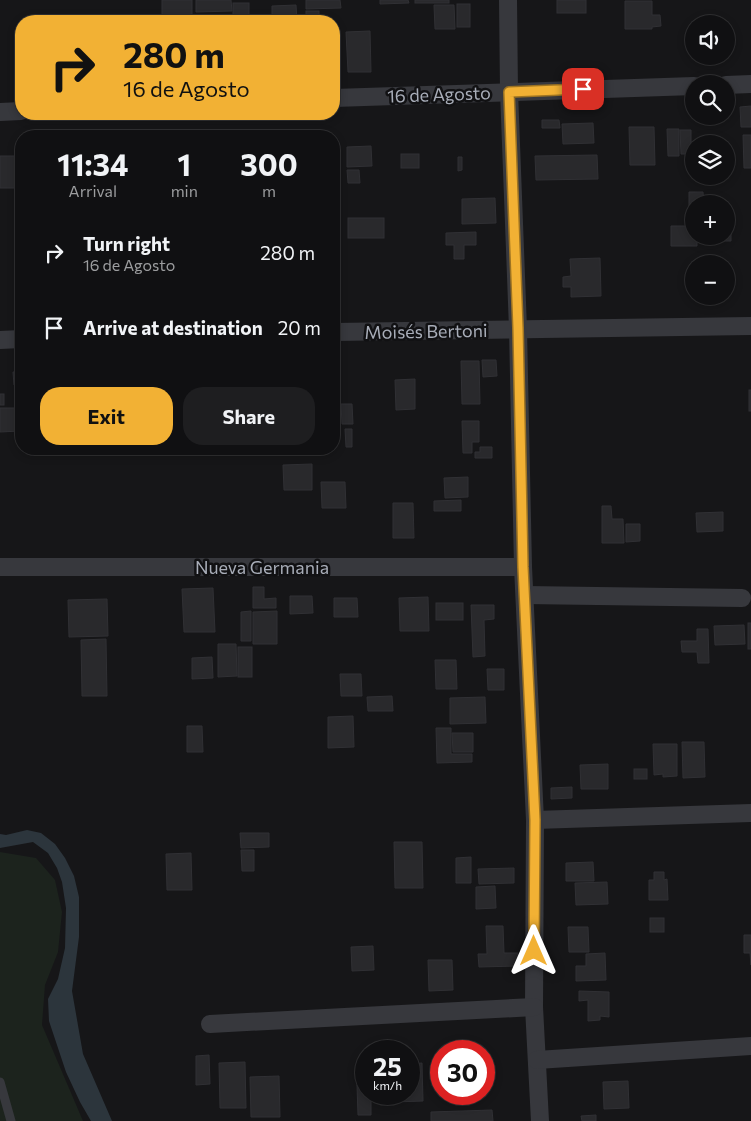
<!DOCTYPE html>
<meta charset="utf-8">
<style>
body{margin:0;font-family:Commissioner,sans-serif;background:#1e1e20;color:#f1f3f6;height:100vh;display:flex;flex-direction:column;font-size:19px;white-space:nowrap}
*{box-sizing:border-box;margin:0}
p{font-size:16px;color:#9c9d9f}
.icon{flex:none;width:28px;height:28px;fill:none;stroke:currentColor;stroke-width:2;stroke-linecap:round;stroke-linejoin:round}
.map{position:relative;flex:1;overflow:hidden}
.sheet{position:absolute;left:15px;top:130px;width:325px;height:325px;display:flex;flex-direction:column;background:#101012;border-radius:20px;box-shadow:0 2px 8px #0003,0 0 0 1px #303032}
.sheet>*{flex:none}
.hud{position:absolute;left:15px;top:15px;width:325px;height:105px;border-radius:20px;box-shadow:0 2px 8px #0003,0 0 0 1px #303032;background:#f2b134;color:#111;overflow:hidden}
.fabs{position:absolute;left:685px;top:15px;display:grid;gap:10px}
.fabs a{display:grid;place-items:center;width:50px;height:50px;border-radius:50%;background:#101012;box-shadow:0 2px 8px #0003,0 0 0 1px #303032;font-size:25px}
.speed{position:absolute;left:355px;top:1040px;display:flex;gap:10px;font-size:25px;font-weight:700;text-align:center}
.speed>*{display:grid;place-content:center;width:65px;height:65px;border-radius:50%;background:#101012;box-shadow:0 2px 8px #0003,0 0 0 1px #303032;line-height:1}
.speed small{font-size:12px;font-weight:400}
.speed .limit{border:8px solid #d22;background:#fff;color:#111}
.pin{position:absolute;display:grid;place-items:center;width:42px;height:42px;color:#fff;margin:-21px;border-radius:10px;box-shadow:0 2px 8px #0006}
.me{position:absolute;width:55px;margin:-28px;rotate:0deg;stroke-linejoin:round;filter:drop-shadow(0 0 4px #0008)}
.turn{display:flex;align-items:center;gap:18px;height:105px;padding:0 25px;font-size:22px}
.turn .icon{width:65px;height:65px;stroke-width:2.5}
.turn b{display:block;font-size:35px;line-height:42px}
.eta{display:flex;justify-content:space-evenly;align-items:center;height:85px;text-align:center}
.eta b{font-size:30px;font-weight:700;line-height:35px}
.action{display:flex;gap:10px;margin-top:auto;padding:10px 25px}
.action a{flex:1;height:58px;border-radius:20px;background:#f2b134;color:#111;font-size:20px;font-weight:700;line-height:58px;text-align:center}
.action a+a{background:#1e1e20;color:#f1f3f6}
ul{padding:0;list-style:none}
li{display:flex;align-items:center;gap:15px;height:75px;padding:0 25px}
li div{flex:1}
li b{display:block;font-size:19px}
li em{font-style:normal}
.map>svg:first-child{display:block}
</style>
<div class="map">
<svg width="751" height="1121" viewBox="0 0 751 1121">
<rect width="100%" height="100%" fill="#161618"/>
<path fill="#1c231d" d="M0 852 36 858 55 880 62 912 58 952 45 985 42 1025 83 1121H0Z"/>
<path fill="#2c353c" d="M27 830 41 833 55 844 65 858 74 876 79 897V937L72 991 83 1054 112 1121H91L80 1102 66 1072 49 1021 48 999 58 979 65 948 66 908 62 882 57 868 48 853 33 842 0 848V834L6 835Z"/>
<g fill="#29292c" stroke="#303034">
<rect x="162" y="0" width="30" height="21"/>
<path d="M196 0H231L232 11 196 12Z"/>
<path d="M306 0H340L341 8 306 9Z"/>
<path d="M380 0H408L409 3 380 4Z"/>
<rect x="415" y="0" width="34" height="3"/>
<rect x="557" y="0" width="29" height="13"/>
<path d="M625 1H652V15H660L661 26 652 27V29H625Z"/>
<rect x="233" y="3" width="16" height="18"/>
<rect x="457" y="4" width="13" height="23"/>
<path d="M296 5 297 21H272V6Z"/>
<path d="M434 5H454L455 29H435Z"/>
<rect x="306" y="11" width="13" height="10"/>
<path d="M370 31 371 72H348L346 32Z"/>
<path d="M751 106V127H741L740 107Z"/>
<path d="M542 120H559L560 128H542Z"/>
<path d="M593 123 594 143 563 144 562 124Z"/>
<path d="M629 127H654L655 165H630Z"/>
<path d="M667 129H679V156H668Z"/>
<path d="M680 130H691V154H681Z"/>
<path d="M743 135H751V168H744Z"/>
<path d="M334 145H337L338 177H334Z"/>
<path d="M371 146 372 166 347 167V147Z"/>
<rect x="401" y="154" width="18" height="14"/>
<path d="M597 155 598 179 536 180 535 156Z"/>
<path d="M0 156H18L19 188H0Z"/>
<path d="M458 157H462V170L458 171Z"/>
<path d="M347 170H359L360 183H348Z"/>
<path d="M689 192H703L704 204H694V206H689Z"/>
<path d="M495 198 496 223 462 224V199Z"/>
<rect x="348" y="218" width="36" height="20"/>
<path d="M726 220H731V241H707L706 236H726Z"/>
<path d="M671 226H694V236H697V246H671Z"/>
<path d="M476 232V245H464V259H454V245H446V233Z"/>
<path d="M600 258 601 296 571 297V287H563V277L571 276 570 259Z"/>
<path d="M482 360H496L497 376 483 377Z"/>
<path d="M461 361H479L480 404H462Z"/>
<path d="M13 372H21V385H14Z"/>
<path d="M415 379V409L396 410 395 380Z"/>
<rect x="749" y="390" width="2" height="21"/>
<rect x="0" y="394" width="4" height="11"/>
<path d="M341 404H352L353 424H342Z"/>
<path d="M0 408H21V431L0 432Z"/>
<path d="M462 421H479V442H472V453H463Z"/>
<path d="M345 429H352V447H346Z"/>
<path d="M480 447H492V458H475V452H480Z"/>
<path d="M171 449H207V452L171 453Z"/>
<path d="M312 464V490H284L283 465Z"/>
<path d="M468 477V497L445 498 444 478Z"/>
<path d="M321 482H345L346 508H322Z"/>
<path d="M461 500V511H434V501Z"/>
<path d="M393 503H413L414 538H393Z"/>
<path d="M602 506H611L612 519H623L624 543H602Z"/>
<path d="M723 512V531L697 532 696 513Z"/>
<path d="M626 524H640V541L626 542Z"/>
<path d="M253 587H264V599L276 598V608H253Z"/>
<path d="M213 588 215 632H184L182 589Z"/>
<path d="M290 596H312L313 613 290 614Z"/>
<path d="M428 597 429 631H400L399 598Z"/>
<path d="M334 598H357L358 617H334Z"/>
<path d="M107 599 108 636 69 637 68 600Z"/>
<rect x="436" y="603" width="27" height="17"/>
<path d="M471 605H494V619L484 620 485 656 473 657Z"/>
<path d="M251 611V641H241V612Z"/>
<path d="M277 611V644H253V612Z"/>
<rect x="748" y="623" width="3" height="26"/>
<path d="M744 625 745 644 715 645 714 626Z"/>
<path d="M697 629H708L709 663H698L697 652H682L681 641H697Z"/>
<path d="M106 639 107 696H82L81 640Z"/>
<path d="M218 644H236L237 676 218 677Z"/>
<rect x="238" y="647" width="14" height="30"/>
<path d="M212 657 213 678 192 679V658Z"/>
<path d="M435 660H456L457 689H436Z"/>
<path d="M487 669H504V690H488Z"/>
<path d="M340 674H361L362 696H341Z"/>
<path d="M392 696 393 711H368L367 697Z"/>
<path d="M485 697 486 723 450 724V698Z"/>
<path d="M353 716 354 747 328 748V717Z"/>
<path d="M187 726H202L203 752H187Z"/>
<path d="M436 728H451V754H472V762L437 763Z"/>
<path d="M452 733H473V752H453Z"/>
<path d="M682 742H704L705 777 683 778Z"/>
<path d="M653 744H677V776L663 777V774L654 775Z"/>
<path d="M608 764V789H581L580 765Z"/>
<rect x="634" y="769" width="13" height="10"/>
<path d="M572 787V798L551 799V788Z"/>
<path d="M240 833H269V847L241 848Z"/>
<path d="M394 842H422L423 888H395Z"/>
<path d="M241 850H254V871H242Z"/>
<path d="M191 853 192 890H167L166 854Z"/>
<path d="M471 857V883H456V858Z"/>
<path d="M593 862 594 881H566V863Z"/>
<path d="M514 868V883L479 884 478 869Z"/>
<path d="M654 872H664V880L667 879 668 900H649V880H654Z"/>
<path d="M607 882 608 904 576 905 575 883Z"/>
<path d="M495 886 496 908 476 909V887Z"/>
<rect x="650" y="918" width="14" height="14"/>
<path d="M486 926H503L504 953H518V966L479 967 478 954H487Z"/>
<path d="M568 927H588L589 952H569Z"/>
<path d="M744 935H751V965L750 953H744Z"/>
<path d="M373 946 374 970 352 971 351 947Z"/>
<path d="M605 953 606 980 576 981V966H586V954Z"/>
<path d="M428 960H452L453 990 429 991Z"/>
<path d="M579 991 609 992V1017L600 1016V1020L588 1021V1000L579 1001Z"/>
<path d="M209 1055 210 1084 196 1085V1056Z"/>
<path d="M245 1062 246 1108H220L219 1063Z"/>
<path d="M422 1063 423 1101 393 1102V1094H409V1064Z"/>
<path d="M279 1076 280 1117H251L250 1077Z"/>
<path d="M628 1081 629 1108 604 1109 603 1082Z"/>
<path d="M366 1084V1094H371V1115H358L357 1085Z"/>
<path d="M492 1110 493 1121H431V1112Z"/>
<path d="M596 1115V1121H582L581 1116Z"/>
</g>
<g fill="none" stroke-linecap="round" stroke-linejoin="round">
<path stroke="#37383d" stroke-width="9" d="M0 1082 11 1121"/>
<g stroke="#37383d" stroke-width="18">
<path d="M508 0 509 91 518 329 523 567 535 820 534 1007 540 1121"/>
<path d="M726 85 751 84"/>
<path d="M334 98 694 86"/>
<path d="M0 112 21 111"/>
<path d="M334 332 751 326"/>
<path d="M0 340 21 339"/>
<path d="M0 567H523"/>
<path d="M525 595 742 598"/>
<path d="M535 820 751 813"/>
<path d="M210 1024 534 1007"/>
<path d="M537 1060 751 1046"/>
</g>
</g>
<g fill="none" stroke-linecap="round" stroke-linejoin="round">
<defs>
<path id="route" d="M534 951 535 820 523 567 518 328 509 92 583 89"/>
</defs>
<use href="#route" stroke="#9d7322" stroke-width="12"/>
<use href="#route" stroke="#f2b134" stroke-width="9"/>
</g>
<g text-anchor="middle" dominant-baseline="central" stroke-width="5" stroke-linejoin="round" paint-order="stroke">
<g font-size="18" fill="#a8adb8" stroke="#111113">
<text transform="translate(439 94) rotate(-2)">16 de Agosto</text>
<text transform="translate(426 331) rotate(-1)">Moisés Bertoni</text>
<text x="262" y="567">Nueva Germania</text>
</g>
</g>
</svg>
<div class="fabs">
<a><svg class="icon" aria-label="sound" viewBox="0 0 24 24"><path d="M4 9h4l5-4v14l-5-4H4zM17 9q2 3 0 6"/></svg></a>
<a><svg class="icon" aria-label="search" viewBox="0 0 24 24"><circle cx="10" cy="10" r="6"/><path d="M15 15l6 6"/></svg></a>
<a><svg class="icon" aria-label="layers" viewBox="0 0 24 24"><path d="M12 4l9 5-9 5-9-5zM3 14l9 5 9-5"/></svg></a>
<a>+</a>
<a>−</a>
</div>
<div class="speed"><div>25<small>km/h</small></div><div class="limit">30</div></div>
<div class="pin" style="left:583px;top:89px;background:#d93025"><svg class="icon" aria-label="arrive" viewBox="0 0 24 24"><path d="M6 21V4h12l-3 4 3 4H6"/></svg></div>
<svg class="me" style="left:534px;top:951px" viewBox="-20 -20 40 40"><path d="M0-17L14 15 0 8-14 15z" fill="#f2b134" stroke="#fff" stroke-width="4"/></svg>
<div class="hud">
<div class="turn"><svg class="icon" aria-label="right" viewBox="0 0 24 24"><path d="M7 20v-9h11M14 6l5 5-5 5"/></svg><div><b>280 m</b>16 de Agosto</div></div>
</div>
<section class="sheet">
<div class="eta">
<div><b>11:34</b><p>Arrival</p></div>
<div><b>1</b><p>min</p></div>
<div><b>300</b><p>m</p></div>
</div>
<ul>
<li><svg class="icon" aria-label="right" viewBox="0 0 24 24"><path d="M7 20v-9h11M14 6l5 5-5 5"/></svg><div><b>Turn right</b><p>16 de Agosto</p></div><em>280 m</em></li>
<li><svg class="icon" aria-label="arrive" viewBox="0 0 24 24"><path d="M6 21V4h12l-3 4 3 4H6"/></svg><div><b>Arrive at destination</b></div><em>20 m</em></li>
</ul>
<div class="action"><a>Exit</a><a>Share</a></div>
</section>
</div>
